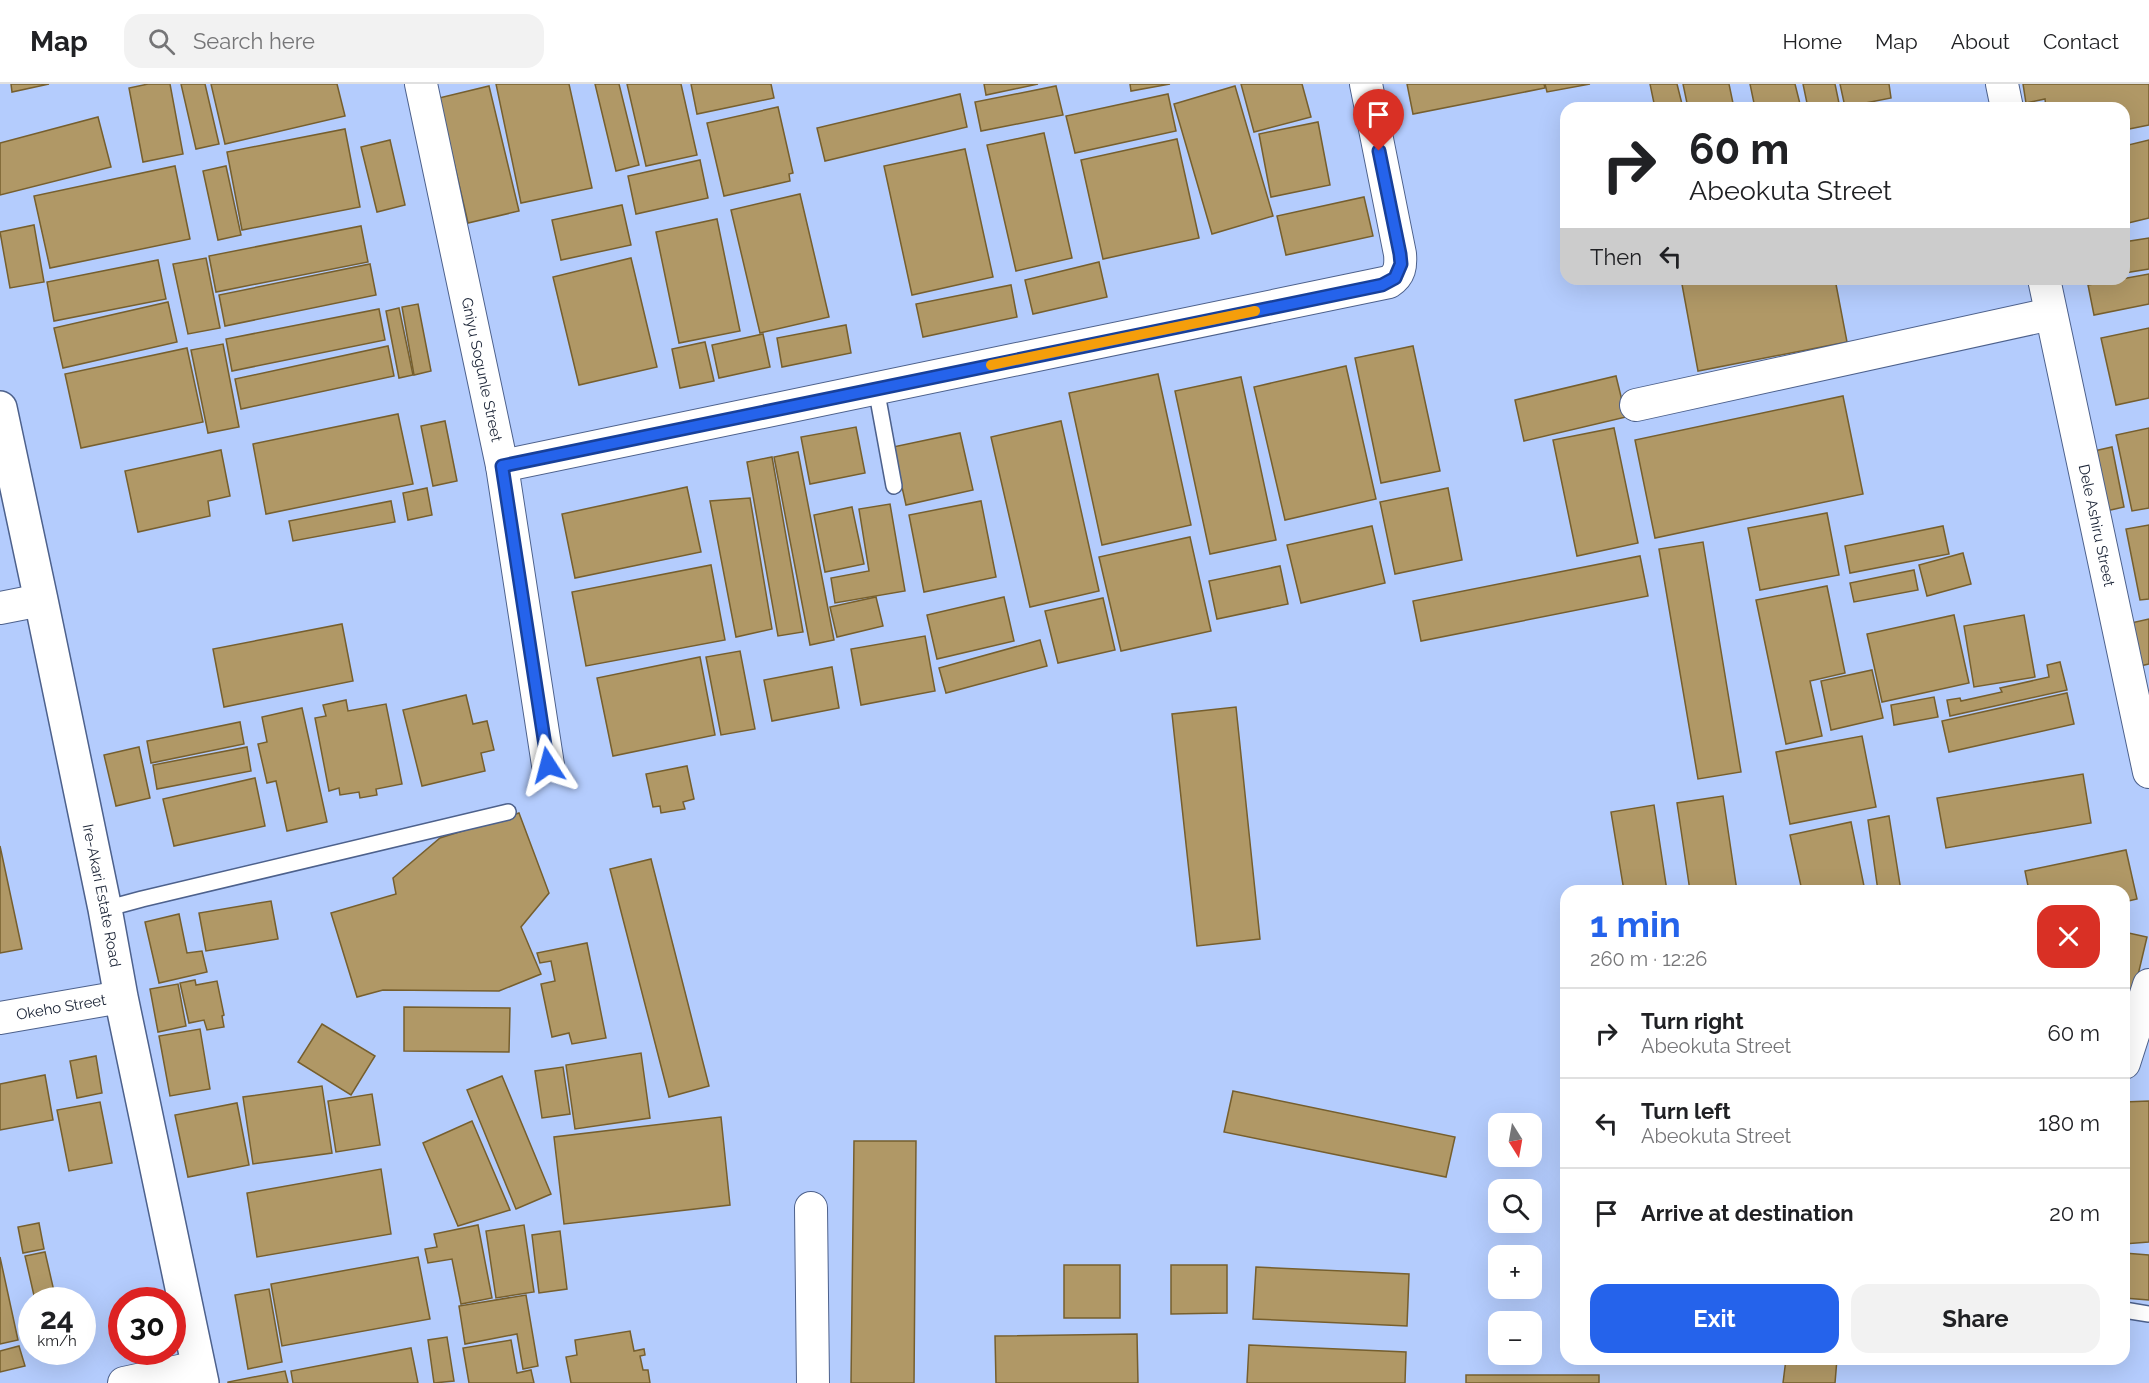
<!DOCTYPE html>
<meta charset="utf-8">
<style>
body{margin:0;font-family:Raleway,sans-serif;background:#f2f2f2;color:#202124;height:100vh;display:flex;flex-direction:column;font-size:22px;white-space:nowrap}
*{box-sizing:border-box;margin:0}
p{font-size:20px;color:#757577}
.icon{flex:none;width:33px;height:33px;fill:none;stroke:currentColor;stroke-width:2;stroke-linecap:round;stroke-linejoin:round}
.map{position:relative;flex:1;overflow:hidden}
.details{position:absolute;left:1560px;top:801px;width:570px;height:480px;display:flex;flex-direction:column;background:#fff;border-radius:18px;box-shadow:0 6px 24px #0002}
.details>*{flex:none}
.banner{position:absolute;left:1560px;top:18px;width:570px;height:183px;border-radius:18px;box-shadow:0 6px 24px #0002;background:#fff;color:#202124;overflow:hidden}
.needle{width:39px;rotate:169deg}
.controls{position:absolute;left:1488px;top:1029px;display:grid;gap:12px}
.controls a{display:grid;place-items:center;width:54px;height:54px;border-radius:12px;background:#fff;box-shadow:0 6px 24px #0002;font-size:30px}
.speed{position:absolute;left:18px;top:1203px;display:flex;gap:12px;font-size:30px;font-weight:700;text-align:center}
.speed>*{display:grid;place-content:center;width:78px;height:78px;border-radius:50%;background:#fff;box-shadow:0 6px 24px #0002;line-height:1}
.speed small{font-size:15px;font-weight:400}
.speed .limit{border:9px solid #d22;background:#fff;color:#111}
.pin{position:absolute;display:grid;place-items:center;width:51px;height:51px;color:#fff;margin:-62px -26px;border-radius:50% 50% 50% 0;rotate:-45deg;box-shadow:0 0 6px #0007}
.pin .icon{rotate:45deg}
.me{position:absolute;width:66px;margin:-33px;rotate:351deg;stroke-linejoin:round;filter:drop-shadow(0 0 4px #0008)}
.turn{display:flex;align-items:center;gap:21px;height:126px;padding:0 30px;font-size:27px}
.turn .icon{width:78px;height:78px;stroke-width:2.5}
.turn b{display:block;font-size:42px;line-height:51px}
.then{display:flex;align-items:center;height:57px;padding:0 30px;background:#0003;gap:12px;font-size:22px}
.round{display:grid;place-items:center;flex:none;width:63px;height:63px;border-radius:18px;background:#f2f2f2}
.head{display:flex;align-items:center;justify-content:space-between;height:102px;padding:0 30px}
h1{font-size:36px;font-weight:700;line-height:45px;color:#2563eb}
.action{display:flex;gap:12px;margin-top:auto;padding:12px 30px}
.action a{flex:1;height:69px;border-radius:18px;background:#2563eb;color:#fff;font-size:24px;font-weight:700;line-height:69px;text-align:center}
.action a+a{background:#f2f2f2;color:#202124}
ul{padding:0;list-style:none}
li{display:flex;align-items:center;gap:18px;height:90px;padding:0 30px;border-top:2px solid #e0e0e0}
li div{flex:1}
li b{display:block;font-size:22px}
li em{font-style:normal}
header{display:flex;align-items:center;gap:36px;box-sizing:border-box;height:84px;padding:0 30px;background:#fff;border-bottom:2px solid #e0e0e0}
header strong{font-size:28px}
nav{display:flex;gap:33px;margin-inline-start:auto;font-size:21px}
.search{width:420px;height:54px;background:#f2f2f2;display:flex;align-items:center;gap:15px;box-sizing:border-box;padding:0 21px;border-radius:18px;color:#757577;font-size:22px}
.map>svg:first-child{display:block}
</style>
<header>
<strong>Map</strong>
<div class="search"><svg class="icon" aria-label="search" viewBox="0 0 24 24"><circle cx="10" cy="10" r="6"/><path d="M15 15l6 6"/></svg>Search here</div>
<nav><a>Home</a><a>Map</a><a>About</a><a>Contact</a></nav>
</header>
<div class="map">
<svg width="2149" height="1299" viewBox="0 0 2149 1299">
<rect width="100%" height="100%" fill="#b4ccfd"/>
<g fill="#b09866" stroke="#765f2e" stroke-width="1.5">
<path d="M11 0H49L12 8Z"/>
<path d="M148 0H170L183 70 143 78 129 4Z"/>
<path d="M181 0H205L219 60 196 65Z"/>
<path d="M211 0H337L345 32 225 60Z"/>
<path d="M496 0H569L592 104 521 119Z"/>
<path d="M595 0H619L639 81 616 87Z"/>
<path d="M627 0H681L697 71 646 82Z"/>
<path d="M691 0H771L774 14 697 30Z"/>
<path d="M984 0H1038L986 11Z"/>
<path d="M1130 0H1170L1131 7Z"/>
<path d="M1241 0H1302L1311 33 1254 48Z"/>
<path d="M1407 0H1544L1545 4 1413 30Z"/>
<path d="M1545 0H1590L1547 8Z"/>
<path d="M1650 0H1677L1683 24H1655Z"/>
<path d="M1683 0H1729L1734 24H1688Z"/>
<path d="M1750 0H1795L1801 24H1755Z"/>
<path d="M1803 0H1835L1840 24H1808Z"/>
<path d="M1840 0H1889L1891 14 1845 23Z"/>
<path d="M2023 0H2149V41L2124 46V24H2046L2045 15 2026 19Z"/>
<path d="M489 2 519 127 468 139 439 14Z"/>
<path d="M1056 2 1063 31 981 47 975 18Z"/>
<path d="M1235 2 1273 132 1212 150 1174 20Z"/>
<path d="M960 10 967 43 825 77 817 44Z"/>
<path d="M1168 10 1176 47 1075 69 1066 32Z"/>
<path d="M778 23 793 89 789 90 790 97 724 112 707 39Z"/>
<path d="M98 33 111 83 0 111V59Z"/>
<path d="M1318 38 1330 101 1271 113 1259 50Z"/>
<path d="M345 45 360 123 242 146 227 68Z"/>
<path d="M1044 49 1072 174 1016 187 987 61Z"/>
<path d="M1177 55 1199 154 1103 175 1081 76Z"/>
<path d="M390 56 405 121 377 128 361 63Z"/>
<path d="M2149 56V134L2124 140V62Z"/>
<path d="M965 65 993 193 912 211 884 82Z"/>
<path d="M700 76 708 114 636 130 628 92Z"/>
<path d="M175 82 190 155 50 184 34 112Z"/>
<path d="M226 82 241 151 218 156 203 87Z"/>
<path d="M800 110 829 233 760 249 731 126Z"/>
<path d="M1364 113 1373 152 1286 171 1277 132Z"/>
<path d="M622 121 631 161 561 176 552 136Z"/>
<path d="M717 135 740 247 679 259 656 148Z"/>
<path d="M34 141 44 198 10 204 0 148Z"/>
<path d="M361 142 368 178 216 208 209 172Z"/>
<path d="M2149 154V185L2124 189V158Z"/>
<path d="M206 174 220 244 188 250 173 180Z"/>
<path d="M631 174 657 283 579 301 553 193Z"/>
<path d="M158 176 166 215 54 237 47 198Z"/>
<path d="M1099 178 1107 213 1033 230 1025 196Z"/>
<path d="M370 180 376 211 225 242 219 211Z"/>
<path d="M2149 190V220L2094 231 2088 201Z"/>
<path d="M1681 195H1835L1847 258 1698 287Z"/>
<path d="M1011 201 1017 233 923 253 916 220Z"/>
<path d="M168 218 177 258 63 284 54 244Z"/>
<path d="M418 220 431 287 414 291 402 223Z"/>
<path d="M399 224 413 291 399 294 386 227Z"/>
<path d="M379 225 385 256 232 287 226 255Z"/>
<path d="M846 241 851 269 782 283 777 254Z"/>
<path d="M2149 244V314L2116 321 2101 254Z"/>
<path d="M763 250 770 283 719 294 712 261Z"/>
<path d="M705 258 714 297 680 304 672 265Z"/>
<path d="M223 260 239 343 208 349 191 266Z"/>
<path d="M388 262 394 292 241 325 235 295Z"/>
<path d="M1413 262 1440 387 1381 399 1355 274Z"/>
<path d="M187 264 203 338 81 364 65 290Z"/>
<path d="M1346 282 1376 415 1285 436 1254 303Z"/>
<path d="M1158 290 1191 441 1102 461 1069 309Z"/>
<path d="M1616 292 1626 333 1524 357 1515 316Z"/>
<path d="M1241 293 1276 456 1210 470 1175 307Z"/>
<path d="M1843 312 1863 410 1655 454 1635 356Z"/>
<path d="M398 330 413 400 266 430 253 360Z"/>
<path d="M445 337 457 397 433 402 421 342Z"/>
<path d="M1061 337 1099 507 1030 523 991 353Z"/>
<path d="M856 343 865 389 810 400 801 353Z"/>
<path d="M1614 344 1638 459 1577 472 1553 356Z"/>
<path d="M2149 344V424L2132 427 2116 351Z"/>
<path d="M960 349 973 406 906 421 893 363Z"/>
<path d="M2112 363 2124 423 2097 429 2085 369Z"/>
<path d="M221 366 230 412 208 417 210 432 138 448 125 387Z"/>
<path d="M798 368 834 556 810 561 774 373Z"/>
<path d="M772 373 803 548 778 552 747 378Z"/>
<path d="M687 403 701 468 575 494 562 430Z"/>
<path d="M427 404 432 431 408 436 403 409Z"/>
<path d="M1448 404 1462 476 1395 490 1380 418Z"/>
<path d="M750 414 772 545 736 553 710 417Z"/>
<path d="M391 417 395 438 293 457 289 437Z"/>
<path d="M981 417 996 493 924 508 909 431Z"/>
<path d="M890 420 905 507 835 519 831 494 869 487 859 425Z"/>
<path d="M852 423 864 480 825 488 814 431Z"/>
<path d="M1827 429 1839 491 1760 506 1748 444Z"/>
<path d="M2149 441V515L2140 516 2126 445Z"/>
<path d="M1372 442 1385 499 1301 519 1287 461Z"/>
<path d="M1943 442 1949 470 1850 489 1845 462Z"/>
<path d="M1190 453 1211 547 1121 567 1099 473Z"/>
<path d="M1703 458 1741 688 1698 695 1659 465Z"/>
<path d="M1963 469 1971 500 1927 512 1919 481Z"/>
<path d="M1640 472 1648 512 1421 557 1413 517Z"/>
<path d="M711 481 725 556 586 582 572 508Z"/>
<path d="M1280 482 1288 520 1217 535 1209 497Z"/>
<path d="M1914 486 1918 506 1854 518 1850 499Z"/>
<path d="M1827 502 1845 589 1810 597 1822 652 1786 660 1756 516Z"/>
<path d="M876 513 883 542 837 553 830 523Z"/>
<path d="M1004 513 1014 557 937 575 927 531Z"/>
<path d="M1103 514 1115 566 1058 579 1045 527Z"/>
<path d="M1954 531 1969 599 1882 618 1867 550Z"/>
<path d="M2024 531 2035 593 1974 603 1964 542Z"/>
<path d="M2149 535V580L2131 584 2122 541Z"/>
<path d="M342 540 353 597 224 623 213 565Z"/>
<path d="M925 552 935 607 861 621 851 565Z"/>
<path d="M1040 556 1047 582 946 609 939 584Z"/>
<path d="M740 567 755 645 721 651 706 573Z"/>
<path d="M700 573 715 651 613 672 597 594Z"/>
<path d="M2060 578 2067 606 1950 632 1947 616 1960 614 1961 617 2002 608 2000 604 2049 593 2047 581Z"/>
<path d="M832 583 839 624 772 637 764 596Z"/>
<path d="M1872 586 1883 634 1831 646 1821 597Z"/>
<path d="M2067 609 2074 640 1949 668 1942 637Z"/>
<path d="M466 611 473 640 487 637 494 666 481 669 485 687 422 702 403 626Z"/>
<path d="M1934 613 1938 633 1894 641 1891 621Z"/>
<path d="M346 616 348 627 386 620 402 700 376 705 377 711 360 714 359 708 340 711 339 704 329 707 315 634 326 632 323 621Z"/>
<path d="M1236 623 1260 855 1197 862 1172 630Z"/>
<path d="M302 624 327 738 287 747 276 697 267 699 258 660 267 658 262 633Z"/>
<path d="M240 638 244 660 151 679 147 657Z"/>
<path d="M1862 652 1876 723 1790 740 1776 668Z"/>
<path d="M139 663 150 714 116 722 104 671Z"/>
<path d="M247 663 251 687 157 705 153 681Z"/>
<path d="M687 682 694 715 683 718 685 725 661 729 660 722 653 723 646 690Z"/>
<path d="M2083 690 2091 739 1946 764 1937 714Z"/>
<path d="M255 694 265 742 174 762 163 715Z"/>
<path d="M1723 712 1737 807H1690L1677 719Z"/>
<path d="M1654 721 1667 807H1624L1611 728Z"/>
<path d="M519 729 549 809 521 843 541 890 499 907 383 906 357 913 331 829 396 810 393 794 440 754Z"/>
<path d="M1889 732 1901 807H1878L1868 736Z"/>
<path d="M1851 738 1865 807H1802L1790 751Z"/>
<path d="M0 762 22 865 0 869Z"/>
<path d="M2126 766 2137 815 2124 818V807H2029L2025 787Z"/>
<path d="M651 775 709 1002 669 1013 610 785Z"/>
<path d="M271 817 278 855 206 867 199 829Z"/>
<path d="M179 830 187 869 202 867 207 888 159 899 145 838Z"/>
<path d="M2124 848 2147 853 2124 950Z"/>
<path d="M587 859 606 954 572 960 569 949 552 953 541 900 555 897 551 877 540 879 537 869Z"/>
<path d="M195 896 196 901 217 897 224 931 222 932 224 943 207 946 204 936 189 939 180 899Z"/>
<path d="M178 900 186 942 158 948 150 905Z"/>
<path d="M404 923 510 924 509 968 404 967Z"/>
<path d="M322 940 375 972 351 1011 298 978Z"/>
<path d="M200 945 210 1005 170 1012 159 952Z"/>
<path d="M641 969 650 1034 575 1045 566 981Z"/>
<path d="M96 972 102 1009 77 1014 70 977Z"/>
<path d="M563 983 570 1030 542 1034 535 987Z"/>
<path d="M45 991 53 1036 0 1046V1000Z"/>
<path d="M502 992 551 1110 516 1125 467 1006Z"/>
<path d="M322 1002 332 1069 253 1080 243 1013Z"/>
<path d="M1233 1007 1455 1053 1446 1093 1224 1048Z"/>
<path d="M372 1010 380 1061 336 1068 328 1017Z"/>
<path d="M2149 1017V1158L2124 1160V1018Z"/>
<path d="M100 1018 112 1079 69 1087 57 1026Z"/>
<path d="M237 1019 249 1081 188 1093 175 1031Z"/>
<path d="M721 1033 730 1121 564 1140 554 1053Z"/>
<path d="M472 1037 510 1126 458 1142 423 1059Z"/>
<path d="M854 1057H916L914 1299H851Z"/>
<path d="M381 1085 391 1150 257 1173 247 1109Z"/>
<path d="M39 1139 44 1165 23 1169 18 1143Z"/>
<path d="M478 1141 492 1214 461 1220 452 1175 428 1179 425 1165 437 1163 434 1150Z"/>
<path d="M524 1141 534 1208 496 1214 486 1147Z"/>
<path d="M560 1147 567 1205 539 1209 532 1151Z"/>
<path d="M45 1168 56 1216H35L25 1172Z"/>
<path d="M2124 1169 2149 1171V1216L2124 1214Z"/>
<path d="M0 1173 18 1256 0 1260Z"/>
<path d="M418 1173 430 1235 282 1262 271 1200Z"/>
<rect x="1064" y="1181" width="56" height="53"/>
<path d="M1171 1181H1227V1229L1171 1230Z"/>
<path d="M1256 1183 1409 1190 1407 1242 1253 1235Z"/>
<path d="M269 1205 282 1278 248 1285 235 1211Z"/>
<path d="M526 1211 538 1282 523 1285 517 1250 465 1260 459 1222Z"/>
<path d="M630 1247 634 1267 644 1265 645 1271 640 1272 643 1286H648L650 1299H571L566 1273 577 1271 575 1256Z"/>
<path d="M1137 1250 1138 1299H996L995 1252Z"/>
<path d="M447 1253 454 1297 434 1299 428 1256Z"/>
<path d="M511 1256 517 1289 531 1286 534 1299H469L463 1264Z"/>
<path d="M1249 1261 1406 1268 1405 1299H1247Z"/>
<path d="M19 1262 25 1282 0 1288V1267Z"/>
<path d="M411 1264 418 1299H293L291 1287Z"/>
<path d="M1786 1275H1837L1835 1299H1783Z"/>
<path d="M285 1287 288 1299H228V1298Z"/>
<rect x="1466" y="1291" width="133" height="8"/>
</g>
<g fill="none" stroke-linecap="round" stroke-linejoin="round">
<defs>
<g id="service">
<path d="M876 304 894 402"/>
<path d="M105 825 142 815 508 728"/>
<path d="M2124 1226 2149 1230"/>
</g>
<g id="minor">
<path id="s1" d="M421 0 502 382 548 681"/>
<path d="M2002 0 2007 24"/>
<path id="s2" d="M2044 195 2149 688"/>
<path d="M1636 321 2051 230"/>
<path d="M502 382 1389 198C1400 191 1401 182 1400 170L1366 0"/>
<path d="M0 524 41 516"/>
<path id="s3" d="M0 934 121 913"/>
<path d="M2124 979 2149 901"/>
<path d="M811 1124 813 1299"/>
<path d="M124 1299 198 1283"/>
</g>
<g id="tertiary">
<path id="s4" d="M0 324 41 516 105 825 121 913 202 1299"/>
</g>
</defs>
<use href="#service" stroke="#4d618c" stroke-width="18"/>
<use href="#minor" stroke="#4d618c" stroke-width="34"/>
<use href="#tertiary" stroke="#4d618c" stroke-width="36"/>
<use href="#service" stroke="#fff" stroke-width="15"/>
<use href="#minor" stroke="#fff" stroke-width="32"/>
<use href="#tertiary" stroke="#fff" stroke-width="33"/>
</g>
<g fill="none" stroke-linecap="round" stroke-linejoin="round">
<defs>
<path id="route" d="M548 681 502 382 1382 201 1395 194 1401 180 1400 170 1379 67"/>
</defs>
<use href="#route" stroke="#184099" stroke-width="15"/>
<use href="#route" stroke="#2563eb" stroke-width="10"/>
<path stroke="#f59e0b" stroke-width="10" d="M991 281 1255 227"/>
</g>
<g text-anchor="middle" dominant-baseline="central" stroke-width="4.5" stroke-linejoin="round" paint-order="stroke">
<g font-size="15" fill="#1a2335" stroke="#cbd9f7">
<text stroke="none"><textPath href="#s1" startOffset="292">Gniyu Sogunle Street</textPath></text>
<text stroke="none"><textPath href="#s2" startOffset="252">Dele Ashiru Street</textPath></text>
<text stroke="none"><textPath href="#s4" startOffset="498">Ire-Akari Estate Road</textPath></text>
<text stroke="none"><textPath href="#s3" startOffset="62">Okeho Street</textPath></text>
</g>
</g>
</svg>
<div class="controls">
<a><svg class="needle" viewBox="-14 -14 28 28"><path d="M0-13l5 13h-10z" fill="#e53935"/><path d="M0 13l5-13h-10z" fill="#757577"/></svg></a>
<a><svg class="icon" aria-label="search" viewBox="0 0 24 24"><circle cx="10" cy="10" r="6"/><path d="M15 15l6 6"/></svg></a>
<a>+</a>
<a>−</a>
</div>
<div class="speed"><div>24<small>km/h</small></div><div class="limit">30</div></div>
<div class="pin" style="left:1379px;top:67px;background:#d93025"><svg class="icon" aria-label="arrive" viewBox="0 0 24 24"><path d="M6 21V4h12l-3 4 3 4H6"/></svg></div>
<svg class="me" style="left:548px;top:681px" viewBox="-20 -20 40 40"><path d="M0-17L14 15 0 8-14 15z" fill="#2563eb" stroke="#fff" stroke-width="4"/></svg>
<div class="banner">
<div class="turn"><svg class="icon" aria-label="right" viewBox="0 0 24 24"><path d="M7 20v-9h11M14 6l5 5-5 5"/></svg><div><b>60 m</b>Abeokuta Street</div></div>
<div class="then">Then<svg class="icon" aria-label="left" viewBox="0 0 24 24"><path d="M17 20v-9H6M10 6l-5 5 5 5"/></svg></div>
</div>
<section class="details">
<div class="head"><div><h1>1 min</h1><p>260 m · 12:26</p></div><a class="round" style="background:#d93025;color:#fff"><svg class="icon" aria-label="close" viewBox="0 0 24 24"><path d="M6 6l12 12M18 6L6 18"/></svg></a></div>
<ul>
<li><svg class="icon" aria-label="right" viewBox="0 0 24 24"><path d="M7 20v-9h11M14 6l5 5-5 5"/></svg><div><b>Turn right</b><p>Abeokuta Street</p></div><em>60 m</em></li>
<li><svg class="icon" aria-label="left" viewBox="0 0 24 24"><path d="M17 20v-9H6M10 6l-5 5 5 5"/></svg><div><b>Turn left</b><p>Abeokuta Street</p></div><em>180 m</em></li>
<li><svg class="icon" aria-label="arrive" viewBox="0 0 24 24"><path d="M6 21V4h12l-3 4 3 4H6"/></svg><div><b>Arrive at destination</b></div><em>20 m</em></li>
</ul>
<div class="action"><a>Exit</a><a>Share</a></div>
</section>
</div>
